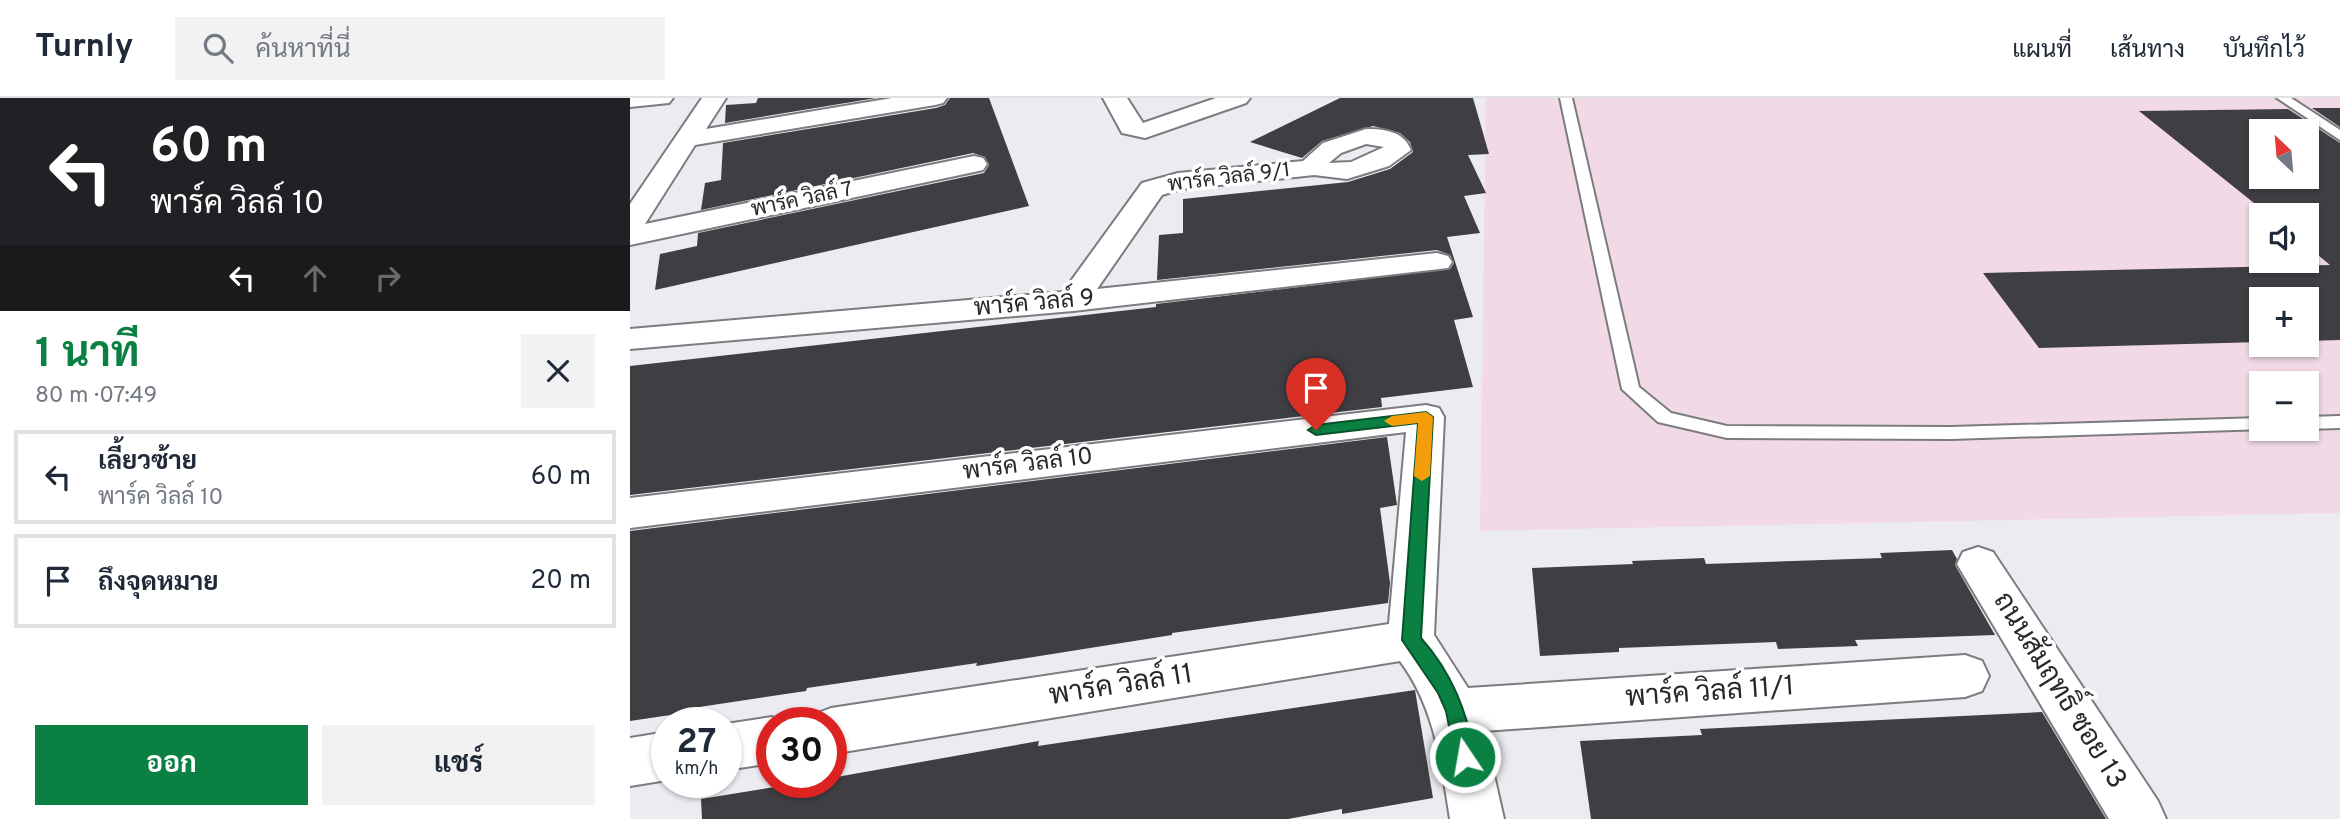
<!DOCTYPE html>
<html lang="th">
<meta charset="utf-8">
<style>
body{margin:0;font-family:Overpass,Sarabun,sans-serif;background:#f2f2f3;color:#1f2937;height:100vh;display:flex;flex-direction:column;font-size:26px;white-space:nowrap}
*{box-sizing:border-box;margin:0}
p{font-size:23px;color:#747a83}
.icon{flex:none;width:38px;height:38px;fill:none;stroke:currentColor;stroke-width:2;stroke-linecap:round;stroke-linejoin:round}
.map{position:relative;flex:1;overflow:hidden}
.drawer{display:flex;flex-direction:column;background:#fff;width:630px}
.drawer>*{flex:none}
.hud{background:#202124;color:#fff;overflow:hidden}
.needle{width:46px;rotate:334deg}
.fabs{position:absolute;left:1619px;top:21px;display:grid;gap:14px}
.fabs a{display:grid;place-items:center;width:70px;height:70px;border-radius:0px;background:#fff;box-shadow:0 2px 5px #0004;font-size:35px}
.speed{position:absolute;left:21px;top:609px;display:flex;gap:14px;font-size:35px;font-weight:700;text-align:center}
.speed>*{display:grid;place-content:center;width:91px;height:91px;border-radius:50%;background:#fff;box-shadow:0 2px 5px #0004;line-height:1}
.speed small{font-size:18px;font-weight:400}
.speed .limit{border:10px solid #d22;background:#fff;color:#111}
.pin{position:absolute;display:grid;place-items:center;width:60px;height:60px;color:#fff;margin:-72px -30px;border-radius:50% 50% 50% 0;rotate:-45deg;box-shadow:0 0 7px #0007}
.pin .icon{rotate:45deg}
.me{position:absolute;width:77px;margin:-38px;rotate:348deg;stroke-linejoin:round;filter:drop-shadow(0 0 5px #0008)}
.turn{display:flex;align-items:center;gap:24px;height:147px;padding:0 35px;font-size:32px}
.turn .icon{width:91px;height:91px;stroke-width:2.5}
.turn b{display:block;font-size:49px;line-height:60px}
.lanes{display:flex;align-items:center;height:66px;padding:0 35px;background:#0003;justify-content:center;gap:35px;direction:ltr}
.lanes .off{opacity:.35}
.round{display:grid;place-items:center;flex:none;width:74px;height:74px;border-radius:0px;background:#f2f2f3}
.overview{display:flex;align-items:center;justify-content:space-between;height:119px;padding:0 35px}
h1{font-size:42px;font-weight:700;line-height:52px;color:#0b8043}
.primary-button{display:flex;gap:14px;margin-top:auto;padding:14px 35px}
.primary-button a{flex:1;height:80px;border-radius:0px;background:#0b8043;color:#fff;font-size:28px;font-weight:700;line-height:80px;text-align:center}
.primary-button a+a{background:#f2f2f3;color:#1f2937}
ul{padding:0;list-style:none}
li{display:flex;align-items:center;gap:21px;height:94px;margin:0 14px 10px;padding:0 21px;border:4px solid #e0e1e3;border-radius:0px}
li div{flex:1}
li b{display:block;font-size:26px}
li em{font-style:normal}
header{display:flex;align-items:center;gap:42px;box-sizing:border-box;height:98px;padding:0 35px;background:#fff;border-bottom:2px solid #e0e1e3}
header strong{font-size:33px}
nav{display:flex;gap:38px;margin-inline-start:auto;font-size:24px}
.search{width:490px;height:63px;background:#f2f2f3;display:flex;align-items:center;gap:18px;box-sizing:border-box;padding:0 24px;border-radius:0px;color:#747a83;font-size:26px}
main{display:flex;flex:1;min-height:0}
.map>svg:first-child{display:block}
</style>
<header>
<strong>Turnly</strong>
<div class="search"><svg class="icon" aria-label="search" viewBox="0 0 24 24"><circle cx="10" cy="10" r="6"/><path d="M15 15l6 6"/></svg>ค้นหาที่นี่</div>
<nav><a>แผนที่</a><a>เส้นทาง</a><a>บันทึกไว้</a></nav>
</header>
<main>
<section class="drawer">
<div class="hud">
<div class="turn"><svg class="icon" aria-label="left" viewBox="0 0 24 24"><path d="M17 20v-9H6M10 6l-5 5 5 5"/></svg><div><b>60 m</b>พาร์ค วิลล์ 10</div></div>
<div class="lanes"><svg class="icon" aria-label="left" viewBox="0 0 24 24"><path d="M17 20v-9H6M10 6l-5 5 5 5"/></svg><svg class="icon off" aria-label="ahead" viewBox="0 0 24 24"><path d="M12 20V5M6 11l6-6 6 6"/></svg><svg class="icon off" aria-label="right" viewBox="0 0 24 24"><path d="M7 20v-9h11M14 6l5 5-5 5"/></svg></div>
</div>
<div class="overview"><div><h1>1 นาที</h1><p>80 m · 07:49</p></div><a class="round"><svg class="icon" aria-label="close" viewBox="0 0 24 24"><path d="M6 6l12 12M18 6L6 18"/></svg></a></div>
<ul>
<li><svg class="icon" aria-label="left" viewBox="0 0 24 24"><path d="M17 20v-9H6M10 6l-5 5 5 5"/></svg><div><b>เลี้ยวซ้าย</b><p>พาร์ค วิลล์ 10</p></div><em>60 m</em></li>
<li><svg class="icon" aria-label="arrive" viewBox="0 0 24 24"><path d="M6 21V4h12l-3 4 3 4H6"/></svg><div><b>ถึงจุดหมาย</b></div><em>20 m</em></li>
</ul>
<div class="primary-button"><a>ออก</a><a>แชร์</a></div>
</section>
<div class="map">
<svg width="1710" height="721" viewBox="0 0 1710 721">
<rect width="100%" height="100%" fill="#ebebf1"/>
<path fill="#f1dae6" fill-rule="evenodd" d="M856 0H1710V415L850 433ZM1631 33H1676V79H1631ZM1631 117H1676V163H1631ZM1631 201H1676V247H1631ZM1631 285H1676V331H1631Z"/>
<g fill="#3f3e43" fill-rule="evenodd">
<path d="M128 0H246L95 25 96 7 126 5Z"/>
<path d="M320 0H359L399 108 25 192 30 156 67 148 68 135 354 75 359 67 355 59 343 55 71 112 75 85 91 82 93 45 306 10 315 7Z"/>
<path d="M710 0H843L859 56 838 57 856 95 834 98 850 135 817 139 843 219 824 222 843 289 751 300 752 309 0 397V268L526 209V206L820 171 824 165 820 157 807 152 527 182 529 137 553 135V101L718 84 760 71 783 54 780 44 770 35 743 28 692 43 672 60 620 44Z"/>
<path d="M1682 10H1710V29Z"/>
<path d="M1658 11 1710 45V242L1676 243V201H1631V244L1409 250 1353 175 1700 167 1676 147V117H1639L1509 13ZM1631 33H1676V79H1631Z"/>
<path d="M757 339 767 407 750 410 760 485 758 505 542 535V537L346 568 347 565 177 590 176 593 56 611 54 615 0 623V433Z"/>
<path d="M1322 452 1327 461 1325 467 1365 537 1225 542 1228 548 1148 551 1146 544 989 550V554L910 558 902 470 1003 466 1002 463 1074 460 1076 466 1252 460 1250 455Z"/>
<path d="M785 592 803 700 712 716V711L658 721H72L71 701 176 684H201V680L409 643 408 648Z"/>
<path d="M1412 614 1476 721H961L950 643 1072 637 1070 631Z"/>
</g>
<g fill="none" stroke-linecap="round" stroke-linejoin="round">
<defs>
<g id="lane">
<path d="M930 0H942L1009 289 1041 315 1097 328 1321 329 1631 320V331H1636L1321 341 1097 340 1028 324 992 291Z"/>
<path d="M1647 0H1661L1710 32V42Z"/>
<path d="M1710 318V330L1676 331H1674L1676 319Z"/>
</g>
<g id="street">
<path d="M0 0H43L39 5 0 9Z"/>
<path d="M72 0H96L76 31 262 0H317L313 5 305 7 65 47 15 126 344 58 353 60 357 66 353 72 344 74 0 147V106Z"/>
<path d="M473 0H497L513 25 586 0H620L616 5 515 40 492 35Z"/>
<path d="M736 31C754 31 774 33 781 52L759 68 717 81 684 77 551 91 532 97 467 191 807 155 818 158 822 164 818 170 443 213 0 251V231L433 194 512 85 548 75 673 63 693 45ZM736 46 754 49 721 64 699 65 711 55Z"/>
<path d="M796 307 809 310 814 319 804 537 838 590 1335 557 1352 563 1359 578 1352 593 1335 599 854 633 874 721H820C811 665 805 610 770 563L201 656V625H180L183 617 201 610 759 526 776 334 0 430V400Z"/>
<path d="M1348 449 1363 454 1528 703 1536 721H1479L1327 466 1333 454Z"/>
<path d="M142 619 157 625H142V665L96 672V626Z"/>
<path d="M37 634V682L0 688V640Z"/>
</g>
</defs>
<use href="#lane" stroke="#7c7b80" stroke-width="4"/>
<use href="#street" stroke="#7c7b80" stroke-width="4"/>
<use href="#lane" fill="#fff" fill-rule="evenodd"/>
<use href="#street" fill="#fff" fill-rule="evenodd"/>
</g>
<path fill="#0b8043" stroke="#07532c" stroke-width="2" d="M796 314 803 319 791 540C823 576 836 613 846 659L843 666 835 669 828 666 825 659 816 613 808 595 772 542 788 325 686 337 678 332 686 327Z"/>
<path fill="#f59e0b" d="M796 314 803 319 800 378 792 383 784 378 788 325 762 328 754 323 762 318Z"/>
<g text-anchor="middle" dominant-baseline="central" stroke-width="7" stroke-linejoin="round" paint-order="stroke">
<g font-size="21" fill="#29282b" stroke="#fff">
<text transform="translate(599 80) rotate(-7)">พาร์ค วิลล์ 9/1</text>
<text transform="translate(172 102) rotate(-12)">พาร์ค วิลล์ 7</text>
</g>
<g font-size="24" fill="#29282b" stroke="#fff">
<text transform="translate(404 206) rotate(-5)">พาร์ค วิลล์ 9</text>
<text transform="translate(398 367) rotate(-7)">พาร์ค วิลล์ 10</text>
</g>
<g font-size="28" fill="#29282b" stroke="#fff">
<text transform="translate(491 588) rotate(-9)">พาร์ค วิลล์ 11</text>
<text transform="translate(1429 593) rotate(58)">ถนนสัมฤทธิ์ ซอย 13</text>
<text transform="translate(1080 595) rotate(-4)">พาร์ค วิลล์ 11/1</text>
</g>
</g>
</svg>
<div class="fabs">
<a><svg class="needle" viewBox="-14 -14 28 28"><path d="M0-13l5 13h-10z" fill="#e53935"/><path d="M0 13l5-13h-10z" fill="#747a83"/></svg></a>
<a><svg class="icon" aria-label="sound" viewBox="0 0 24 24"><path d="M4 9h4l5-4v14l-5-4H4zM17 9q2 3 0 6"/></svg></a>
<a>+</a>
<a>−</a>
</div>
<div class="speed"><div>27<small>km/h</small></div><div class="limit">30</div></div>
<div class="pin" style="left:686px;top:332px;background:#d93025"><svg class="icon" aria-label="arrive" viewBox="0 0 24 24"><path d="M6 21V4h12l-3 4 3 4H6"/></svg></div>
<svg class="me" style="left:835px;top:659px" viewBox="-20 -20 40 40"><circle r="17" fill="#0b8043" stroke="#fff" stroke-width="3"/><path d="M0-11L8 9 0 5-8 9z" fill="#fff"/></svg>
</div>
</main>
